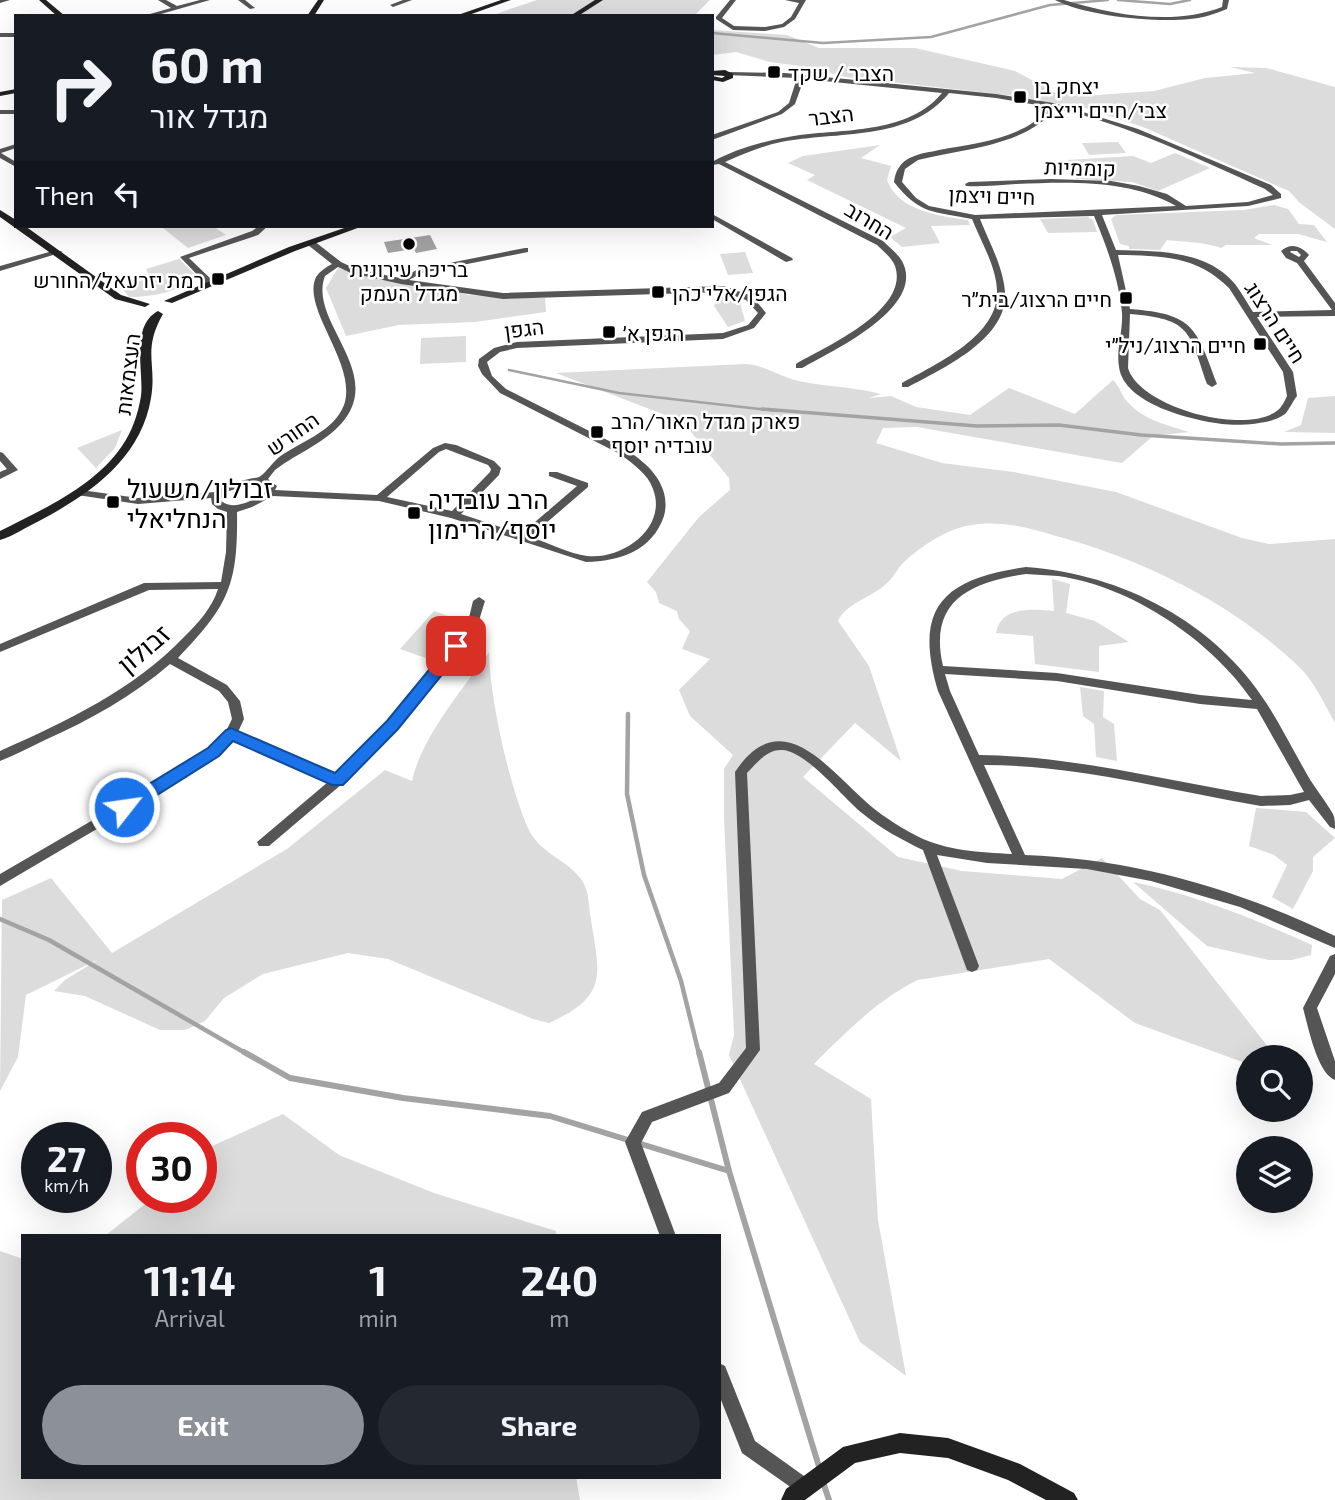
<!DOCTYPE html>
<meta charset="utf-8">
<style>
body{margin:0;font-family:"Exo 2",Heebo,sans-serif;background:#242831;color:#f1f3f6;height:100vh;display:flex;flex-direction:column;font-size:26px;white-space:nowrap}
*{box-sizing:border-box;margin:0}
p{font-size:23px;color:#9ea1a6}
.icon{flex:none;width:38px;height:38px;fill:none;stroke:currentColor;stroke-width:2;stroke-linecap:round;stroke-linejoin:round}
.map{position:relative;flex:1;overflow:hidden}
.sheet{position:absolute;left:21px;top:1234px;width:700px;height:245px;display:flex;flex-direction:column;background:#171b24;border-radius:0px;box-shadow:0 7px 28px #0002}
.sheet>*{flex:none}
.guide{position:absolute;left:14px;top:14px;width:700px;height:214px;border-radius:0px;box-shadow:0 7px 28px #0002;background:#171b24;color:#f1f3f6;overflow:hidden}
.tools{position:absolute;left:1236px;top:1045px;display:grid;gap:14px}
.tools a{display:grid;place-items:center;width:77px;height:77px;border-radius:50%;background:#171b24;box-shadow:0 7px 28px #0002;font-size:35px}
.speed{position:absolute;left:21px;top:1122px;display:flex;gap:14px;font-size:35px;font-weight:700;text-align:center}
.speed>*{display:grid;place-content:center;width:91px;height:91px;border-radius:50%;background:#171b24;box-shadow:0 7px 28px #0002;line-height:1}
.speed small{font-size:18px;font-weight:400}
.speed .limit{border:10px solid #d22;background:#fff;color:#111}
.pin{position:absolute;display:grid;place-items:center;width:60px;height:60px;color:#fff;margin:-30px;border-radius:14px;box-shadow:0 4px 10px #0006}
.me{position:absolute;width:77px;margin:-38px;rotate:60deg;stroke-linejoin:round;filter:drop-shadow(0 0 5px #0008)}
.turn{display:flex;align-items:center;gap:24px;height:147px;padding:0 21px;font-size:32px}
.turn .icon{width:91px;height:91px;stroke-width:2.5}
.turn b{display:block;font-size:49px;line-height:60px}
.then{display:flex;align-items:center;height:66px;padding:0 21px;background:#0003;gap:14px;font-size:26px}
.eta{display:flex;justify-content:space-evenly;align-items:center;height:119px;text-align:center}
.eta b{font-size:42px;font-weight:700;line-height:49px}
.primary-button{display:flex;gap:14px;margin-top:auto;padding:14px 21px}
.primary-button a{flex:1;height:80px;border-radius:42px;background:#8c9099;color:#fff;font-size:28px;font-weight:700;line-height:80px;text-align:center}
.primary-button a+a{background:#242831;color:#f1f3f6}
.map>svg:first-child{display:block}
</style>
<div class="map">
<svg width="1335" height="1500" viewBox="0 0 1335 1500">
<rect width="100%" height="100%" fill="#fff"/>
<g fill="#dcdcdc">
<path d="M537 0H710L694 16H490Z"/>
<path d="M712 30 787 35 819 48H915L1015 71 1056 93 1083 96 1154 91 1205 78 1255 73 1230 67 1266 68 1335 87V229L1300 203 1289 191 1143 127 1085 108 1015 96 846 77 807 67 770 62 736 52 712 55Z"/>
<path d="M1118 142 1126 153 1089 155 1082 143Z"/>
<path d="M880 145 861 158 891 166 887 180C898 211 940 216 968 220L970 225 931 226 940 243 902 247 890 237 906 228 807 180 815 175 788 163 803 156Z"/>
<path d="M1175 153 1210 168 1158 191 1132 182 1076 179 1067 160 1133 156 1151 163Z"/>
<path d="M1274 205 1288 209 1299 224 1314 225 1327 242 1298 234H1259L1254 238 1272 245H1226L1221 248C1204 242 1185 242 1167 240L1160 250 1129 249V246L1120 244 1111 219 1116 215 1244 210Z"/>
<path d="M1088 217 1093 220 1097 232 1048 233 1040 219Z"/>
<path d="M170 226H213L226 235 188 248 163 228Z"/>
<path d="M745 252 753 273 728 275 720 254Z"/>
<path d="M179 259 199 278C176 291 156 297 129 297L118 283 130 284 150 278 146 269Z"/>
<path d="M338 268 358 274 449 289 468 295 545 298 546 312 475 322 399 325 346 336 326 288Z"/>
<path d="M721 294 739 299 745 321 728 327 714 306Z"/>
<path d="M466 336V362L420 364 421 338Z"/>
<path d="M745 364C766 365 783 379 804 382 830 387 855 387 881 394L869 398 891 396 916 407 970 415 1009 388 1075 414 1113 380C1119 386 1121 393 1125 399 1140 419 1167 425 1189 432L1153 436 1122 463 917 427 883 428 876 443 942 463 1014 472 1116 492 1242 538 1269 544 1335 539V723C1324 704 1314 680 1297 665 1232 603 1142 559 1056 536 1029 528 1001 520 972 525 948 528 921 546 903 563 897 569 894 577 887 583 873 597 846 603 838 621L869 666 901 761 855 723 803 777 898 857 962 871 1062 879 1102 858 1140 899 1160 910 1273 1053 1268 1057H1248V1064L1135 1023 1049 959 918 980C878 999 845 1033 814 1064L871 1099 878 1220 906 1376 860 1342 729 1055 734 1035 724 818V769L733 755 690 716 679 690 710 659 682 649 690 631 679 619 677 611 659 603 656 592 647 582 699 517 730 490 729 478 683 422 556 373Z"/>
<path d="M1335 396V433L1284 432 1301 425 1308 398Z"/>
<path d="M122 430 115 448 96 468 77 448Z"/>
<path d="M1052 579 1070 584 1066 613 1095 621 1129 642 1099 646V672L1035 664 1033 636 996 633C1001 606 1032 609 1054 611Z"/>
<path d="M434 611 468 623 434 661 400 649Z"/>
<path d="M489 652C490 699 509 785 528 828 539 853 566 859 581 879 590 891 588 906 591 920 600 976 608 996 549 1023L533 1019 388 959 348 953 263 974 224 998 205 1021 185 1030H160L85 996 54 991 65 980 99 959 26 995 18 1057 0 1091 2 900 51 878 112 953 287 849 385 770 412 781C422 736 463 689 489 652Z"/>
<path d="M1080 687 1104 691 1103 717 1114 724 1117 761 1096 757 1094 724 1083 716Z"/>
<path d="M1256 808 1306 812 1335 838 1313 857V871L1293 909 1272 897 1287 865 1274 855 1249 846Z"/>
<path d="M1133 882C1196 895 1254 919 1312 945L1311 955 1292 960H1269L1207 946Z"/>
<path d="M283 1114 339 1155 434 1193 556 1231V1235H106L154 1197H201V1151Z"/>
<path d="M0 1251 23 1259V1477H576L580 1500H0Z"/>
</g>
<path fill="#a3a3a3" d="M430 235 437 249 416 253 414 249 388 253 384 242Z"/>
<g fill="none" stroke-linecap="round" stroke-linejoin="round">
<g stroke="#a3a3a3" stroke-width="2.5">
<path d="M1118 0 1170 4 1190 0"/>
<path d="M712 33 823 43 931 37 1050 5 1108 0"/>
<path d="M509 370 619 393 778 411"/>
</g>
<path stroke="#a3a3a3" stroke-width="3.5" d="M762 409 977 426 1059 425 1141 435 1281 444 1335 443"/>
<g stroke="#a3a3a3" stroke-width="4.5">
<path d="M628 714 627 794 644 875 681 981 699 1054"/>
<path d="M0 919 49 940 247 1054"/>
</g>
<g stroke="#a3a3a3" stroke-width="6">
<path d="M244 1052 290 1078 403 1098 550 1116 729 1171"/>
<path d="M699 1052 729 1171 820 1470"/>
<path d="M823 1482 829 1500"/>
</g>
<g fill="#555" fill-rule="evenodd">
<path d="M0 0H10L0 3Z"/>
<path d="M158 0H166L177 6 200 0H210L154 16H143L171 8Z"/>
<path d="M238 0H245L255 8 250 9Z"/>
<path d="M403 0H412L393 7 390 5Z"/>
<path d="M730 0H736L722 18 734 26 765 27 782 24 791 17 799 3 785 0H806L795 19 784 27 765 31 733 30 716 19V17Z"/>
<path d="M1055 0H1064C1113 15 1174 26 1222 7L1223 0H1229L1227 9C1215 14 1203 18 1190 19 1155 23 1086 16 1055 0Z"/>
<rect x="0" y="33" width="16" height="4"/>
<path d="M729 72 785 73 996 94 1054 103 1138 129 1271 185 1281 194V198L1248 206 1102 215 1116 250C1157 251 1207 250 1235 284 1242 293 1247 303 1253 312L1332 310 1297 263 1286 258 1281 251C1291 242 1301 246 1309 255L1304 261 1335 303V316L1257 317 1293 372 1297 396C1293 401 1289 410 1285 414 1271 425 1238 426 1222 424 1191 420 1124 404 1119 367 1116 350 1123 331 1122 313 1119 280 1107 247 1094 216L980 219C989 242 1003 266 1005 292 1008 339 943 368 908 387H902V383C934 365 995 338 997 295 998 269 981 242 972 219 933 211 920 215 894 182 895 171 901 161 912 157 920 153 931 152 939 150 975 143 1026 139 1049 107L996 98 949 93C909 142 837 131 781 142 762 146 743 154 725 162L883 241C889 247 898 254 902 261 927 307 832 351 802 368H796V364C827 346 910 310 895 266 892 258 883 251 877 245L719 164 712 165V162C737 148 771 139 800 135 848 129 909 133 942 93L804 79 795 104 782 114 712 140V135L778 112 789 103 797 78 727 75 726 74ZM1055 108C1128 125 1197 158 1265 189L1273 195 1248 202 1186 206 1167 194 1139 186 1111 181 1051 179 969 182 965 184 966 186C982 187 999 185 1016 184 1069 182 1129 179 1176 206L975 215 929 206 916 198 902 182 905 169 918 160C960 149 1028 146 1055 108ZM1291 251H1297L1301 255 1299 257 1290 252ZM1118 255C1161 256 1196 255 1229 288L1283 372 1287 396C1285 400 1282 407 1278 410 1247 436 1140 408 1128 368L1130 314C1191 319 1189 331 1207 384L1212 387 1217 384C1196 327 1194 314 1130 309Z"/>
<rect x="0" y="110" width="16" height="4"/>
<path d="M16 144V148L1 153 16 162V167L0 158V149Z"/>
<path d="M712 214 792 258 793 260 786 262 712 219Z"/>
<path d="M259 226H268L258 235 189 258 213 281V285H207L180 257 252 231Z"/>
<path d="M308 241H314L341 262 356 269 400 278 419 269 525 248H528V252L422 273 409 280 503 293 724 286 752 296 766 313 754 328 723 339 517 348 500 352 487 362 492 376 506 389 627 450C637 457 648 465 655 475 664 487 668 501 664 516 652 551 620 561 586 562L451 518 379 501 273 496 252 507 237 512C238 585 229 605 178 658L227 685 240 701 244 719 238 732 336 775 388 722 467 626 473 601 479 597 485 601 476 630 396 728 342 784 269 846H259L257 842 328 782 233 740 217 755 175 783 0 886V874L167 777 209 749 226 731 232 719 228 702 219 691 170 664C133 696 90 720 45 740 30 747 15 755 0 761V751C67 721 133 690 184 637 198 623 212 608 218 589L149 590 0 652V644L144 583 221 582 226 552 227 512 218 509 212 504 211 498 138 504 77 495 76 493 81 490 138 498 215 492C225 484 237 482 249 479 253 478 256 478 259 477 265 474 272 463 278 458 299 442 334 432 344 405 358 364 301 309 316 277 320 271 326 267 332 264L308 245ZM338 267 351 273 401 284 503 299 723 292 746 300 758 313 748 325 723 333 517 342 494 348 479 359 478 366 482 374 500 393 620 454C633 464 648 474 653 489 668 528 622 560 587 556 570 554 547 542 530 537L588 487V483L557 472H549V476L577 486 521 534 461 514 499 475 501 468 494 461 456 445 445 443 433 448 377 495 275 490 277 486 268 479 275 470C297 453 328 442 345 419 382 369 308 320 325 276ZM446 449 488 465 491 469 490 472 452 511 387 497 439 452ZM256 483 263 484 267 487 264 494C250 501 235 511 221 501L222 496 229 491Z"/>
<path d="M56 250 63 252 0 271V266Z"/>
<path d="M0 452 3 453 18 470 0 479V472L7 469 0 461Z"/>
<path d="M1026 567C1122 574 1215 622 1267 704 1280 724 1292 748 1304 769 1312 785 1324 798 1333 814 1335 818 1335 824 1335 829L1330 827 1309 800 1290 805 1261 806C1169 790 1078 765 984 765L1025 855C1134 859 1237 889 1335 936V948L1240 907 1151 881 1087 869 987 863 937 855 979 966 977 970 972 972 967 970 923 850C902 840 880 828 862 813 843 798 807 751 782 750 767 749 756 764 747 773L760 1050 729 1093 652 1122 641 1143 676 1236H660L625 1142 642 1112 719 1083 746 1048 735 772C780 704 825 765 864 800 879 814 898 826 917 836 946 851 980 852 1012 854L938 691C913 607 943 579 1026 567ZM1026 574C1036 575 1047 575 1058 576 1131 586 1211 640 1252 700L1200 695 1057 673 943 666C928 601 970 582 1026 574ZM945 674 1057 681 1200 704 1257 709 1304 792 1290 795 1261 796C1167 781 1075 756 979 755L950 691Z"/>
<path d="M1335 954V974L1317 1008 1335 1061V1080C1317 1073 1308 1026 1303 1008L1330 956Z"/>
<path d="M719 1363 725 1366 755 1441 811 1481 814 1487 811 1493 805 1496 799 1493 742 1453 719 1395Z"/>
</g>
<g fill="#222" fill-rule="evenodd">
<path d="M39 0H46L65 16H57Z"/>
<path d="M318 0H324L314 16H307Z"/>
<path d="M501 0H511L466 16H455Z"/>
<path d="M595 0H603L578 16H570Z"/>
<path d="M725 70 733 74V78L723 82 712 80V76L722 78 725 76 712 75V71Z"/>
<path d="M16 89V93L0 96V92Z"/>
<path d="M0 210 16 220V226H25L121 295 150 304 145 307 115 299 0 217Z"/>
<path d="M350 226H363L295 251 172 303 164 301 289 247Z"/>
<path d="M158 311 163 314C142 351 157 363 151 398 141 459 90 494 39 521 26 527 14 536 0 540V531C43 509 94 487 122 446 132 432 138 414 141 396 144 372 130 326 158 311Z"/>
<path d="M900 1433 948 1438 1020 1464 1074 1493 1078 1500H1046L1008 1480 948 1458 900 1453 855 1463 805 1500H781L786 1489 843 1447Z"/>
</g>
</g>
<path fill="#1a73e8" stroke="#114b97" stroke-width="2" d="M456 641 462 643 464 646 462 650 398 729 343 785H332L233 741 219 756 130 812 124 813 116 807 118 803 208 748 226 730 231 728 335 773 387 721 451 643Z"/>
<g fill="#000" stroke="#fff" stroke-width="2.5">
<rect x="767" y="65" width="14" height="14" rx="3.5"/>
<rect x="1013" y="90" width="14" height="14" rx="3.5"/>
<circle cx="409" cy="244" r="7"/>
<rect x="211" y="272" width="14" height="14" rx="3.5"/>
<rect x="651" y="285" width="14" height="14" rx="3.5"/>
<rect x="1119" y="291" width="14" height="14" rx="3.5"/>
<rect x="602" y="325" width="14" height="14" rx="3.5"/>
<rect x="1253" y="337" width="14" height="14" rx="3.5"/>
<rect x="590" y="425" width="14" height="14" rx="3.5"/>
<rect x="106" y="495" width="14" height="14" rx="3.5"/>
<rect x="407" y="506" width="14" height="14" rx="3.5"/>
</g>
<g text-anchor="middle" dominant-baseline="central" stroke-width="5" stroke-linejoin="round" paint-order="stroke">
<g font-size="21" fill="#000" stroke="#fff" text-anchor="start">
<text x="788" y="72">הצבר / שקד</text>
<text x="1034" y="85">יצחק בן<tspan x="1034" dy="24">צבי/חיים וייצמן</tspan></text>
<text x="409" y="268" text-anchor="middle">בריכה עירונית<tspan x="409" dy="24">מגדל העמק</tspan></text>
<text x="204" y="279" text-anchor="end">רמת יזרעאל/החורש</text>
<text x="672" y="292">הגפן/אלי כהן</text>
<text x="1112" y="298" text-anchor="end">חיים הרצוג/בית״ר</text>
<text x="623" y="332">הגפן א׳</text>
<text x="1246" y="344" text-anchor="end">חיים הרצוג/ניל״י</text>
<text x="611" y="420">פארק מגדל האור/הרב<tspan x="611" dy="24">עובדיה יוסף</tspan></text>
</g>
<g font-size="21" fill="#000" stroke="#fff">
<text transform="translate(831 115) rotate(-7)">הצבר</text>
<text transform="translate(1080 167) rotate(2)">קוממיות</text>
<text transform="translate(992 195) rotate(2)">חיים ויצמן</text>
<text transform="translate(870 220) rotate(31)">החרוב</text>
<text transform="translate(1276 322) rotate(57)">חיים הרצוג</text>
<text transform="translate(524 328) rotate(-7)">הגפן</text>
<text transform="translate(127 374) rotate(-83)">העצמאות</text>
<text transform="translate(292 433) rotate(-35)">החורש</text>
</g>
<g font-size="26" fill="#000" stroke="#fff" text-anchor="start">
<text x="127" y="487">זבולון/משעול<tspan x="127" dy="30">הנחליאלי</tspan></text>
<text x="428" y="498">הרב עובדיה<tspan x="428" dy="30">יוסף/הרימון</tspan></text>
</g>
<g font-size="26" fill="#000" stroke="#fff">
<text transform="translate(143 648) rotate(-40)">זבולון</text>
</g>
</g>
</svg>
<div class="tools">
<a><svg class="icon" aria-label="search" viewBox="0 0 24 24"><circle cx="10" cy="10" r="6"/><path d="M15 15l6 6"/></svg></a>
<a><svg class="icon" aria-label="layers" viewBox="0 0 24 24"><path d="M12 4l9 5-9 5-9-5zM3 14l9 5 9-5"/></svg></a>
</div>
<div class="speed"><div>27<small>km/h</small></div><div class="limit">30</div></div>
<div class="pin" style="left:456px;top:646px;background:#d93025"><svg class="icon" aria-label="arrive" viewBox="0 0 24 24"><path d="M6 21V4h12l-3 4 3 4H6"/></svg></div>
<svg class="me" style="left:124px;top:807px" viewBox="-20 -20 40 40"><circle r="17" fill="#1a73e8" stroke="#fff" stroke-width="3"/><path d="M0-11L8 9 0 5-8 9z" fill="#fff"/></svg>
<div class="guide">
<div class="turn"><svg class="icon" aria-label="right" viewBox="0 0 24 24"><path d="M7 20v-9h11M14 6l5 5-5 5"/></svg><div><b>60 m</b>מגדל אור</div></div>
<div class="then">Then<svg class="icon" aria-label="left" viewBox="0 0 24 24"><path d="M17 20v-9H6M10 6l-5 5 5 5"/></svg></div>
</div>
<section class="sheet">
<div class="eta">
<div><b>11:14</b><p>Arrival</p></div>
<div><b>1</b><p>min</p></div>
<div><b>240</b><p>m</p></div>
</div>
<div class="primary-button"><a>Exit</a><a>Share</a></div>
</section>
</div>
